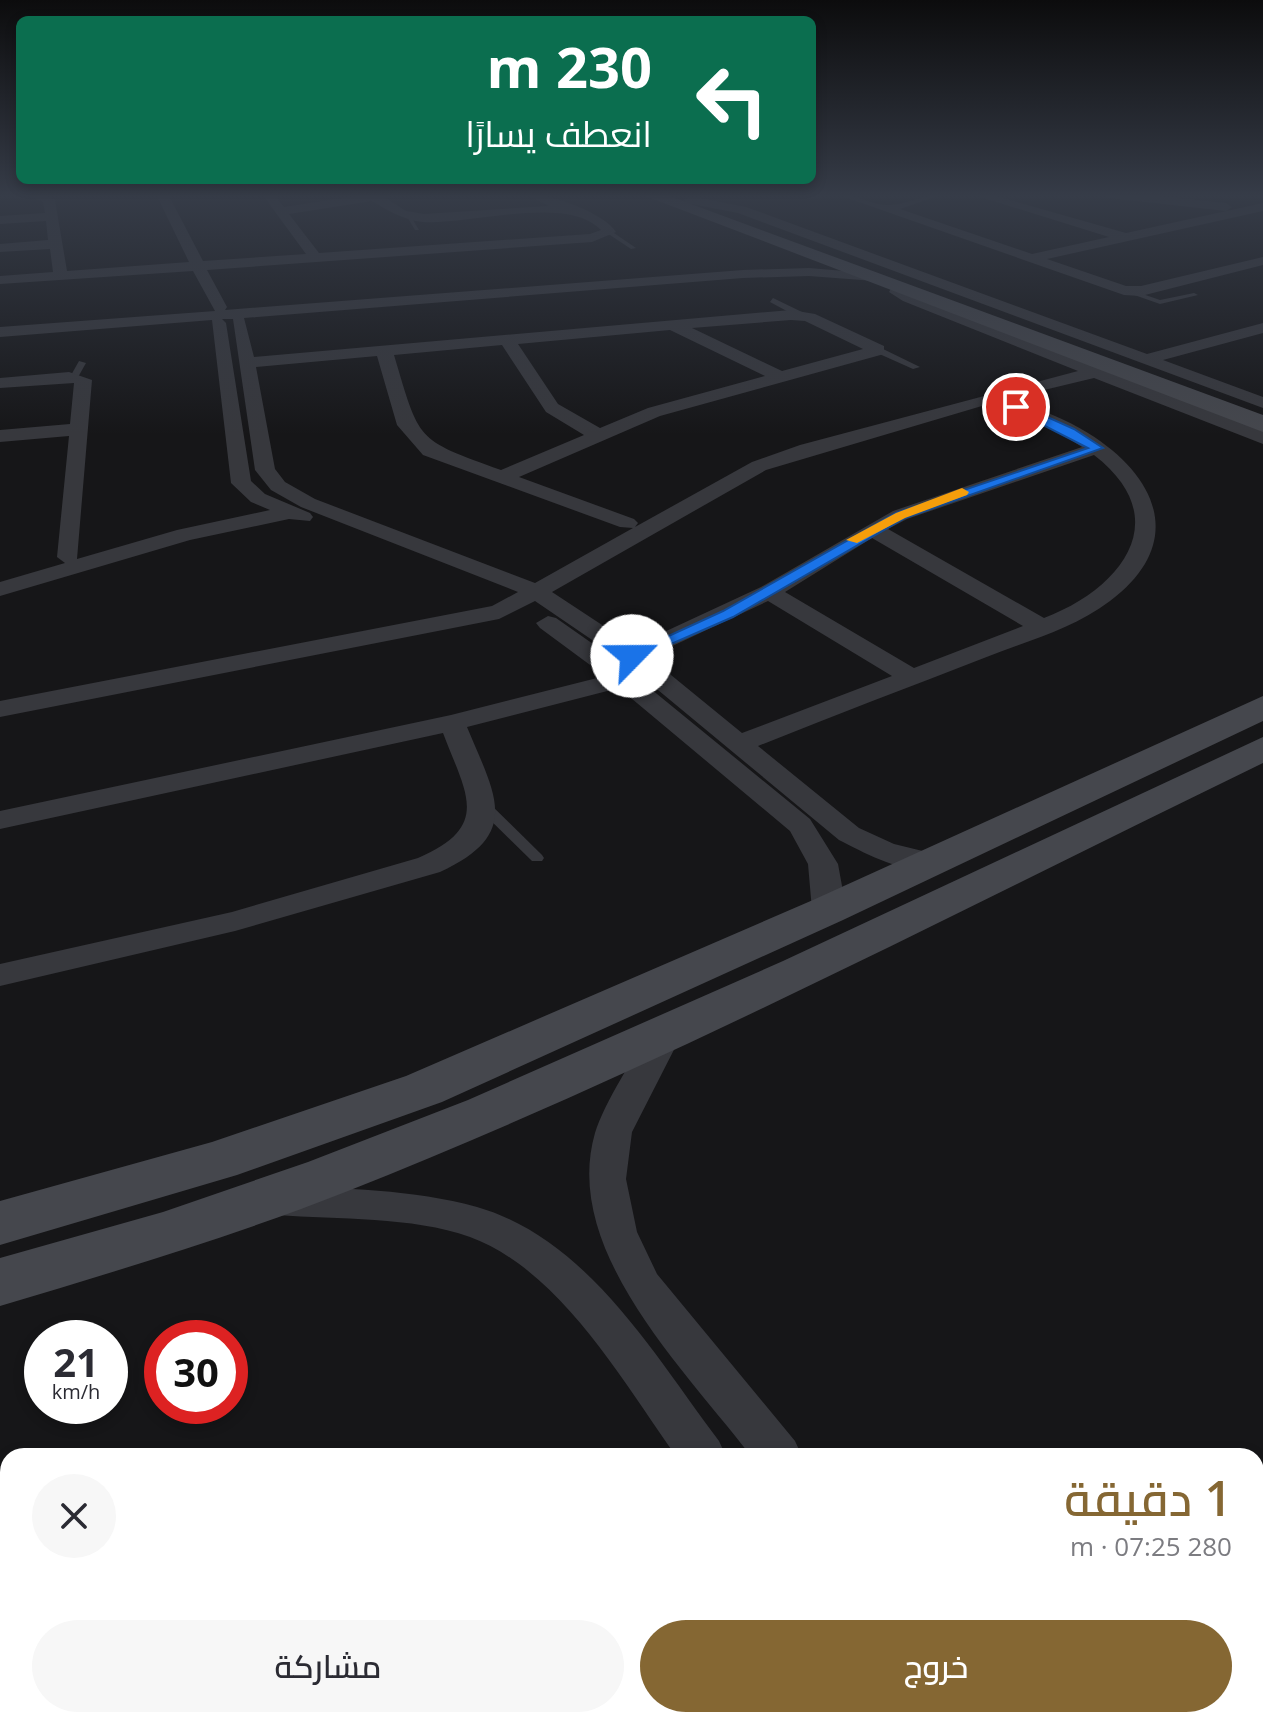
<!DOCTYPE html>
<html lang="ar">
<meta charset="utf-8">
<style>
body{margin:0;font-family:"Open Sans",Cairo,sans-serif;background:#f7f7f7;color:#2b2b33;direction:rtl;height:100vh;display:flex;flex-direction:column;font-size:30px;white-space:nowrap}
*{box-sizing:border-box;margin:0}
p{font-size:26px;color:#7c7c81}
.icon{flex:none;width:44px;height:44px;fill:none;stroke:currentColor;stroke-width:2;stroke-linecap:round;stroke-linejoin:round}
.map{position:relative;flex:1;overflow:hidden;direction:ltr}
.details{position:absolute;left:0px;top:1448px;width:1264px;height:280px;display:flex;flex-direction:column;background:#fff;border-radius:24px 24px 0 0;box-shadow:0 4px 12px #0003;direction:rtl}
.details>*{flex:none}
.top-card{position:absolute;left:16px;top:16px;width:800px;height:168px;border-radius:12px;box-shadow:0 4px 12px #0003;direction:rtl;background:#0b6e4f;color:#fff;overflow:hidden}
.speed{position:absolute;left:24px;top:1320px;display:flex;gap:16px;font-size:40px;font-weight:700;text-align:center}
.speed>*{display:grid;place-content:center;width:104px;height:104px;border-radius:50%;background:#fff;box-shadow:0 4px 12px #0003;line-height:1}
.speed small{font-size:20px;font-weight:400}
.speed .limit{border:12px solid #d22;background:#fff;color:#111}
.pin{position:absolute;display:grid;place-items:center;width:68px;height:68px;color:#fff;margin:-34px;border:4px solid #fff;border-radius:50%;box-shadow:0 2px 8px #0007}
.me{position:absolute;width:88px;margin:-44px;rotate:67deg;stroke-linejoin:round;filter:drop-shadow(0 0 6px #0008)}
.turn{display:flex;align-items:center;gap:28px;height:168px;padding:0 32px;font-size:36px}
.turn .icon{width:104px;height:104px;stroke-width:2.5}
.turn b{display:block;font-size:56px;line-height:68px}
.round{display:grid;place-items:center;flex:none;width:84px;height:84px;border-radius:42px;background:#f7f7f7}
.summary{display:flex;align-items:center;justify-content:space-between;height:136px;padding:0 32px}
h1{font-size:48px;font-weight:600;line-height:60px;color:#856733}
.action{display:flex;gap:16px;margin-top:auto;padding:16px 32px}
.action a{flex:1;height:92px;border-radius:48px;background:#856733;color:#fff;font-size:32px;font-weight:600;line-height:92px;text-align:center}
.action a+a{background:#f7f7f7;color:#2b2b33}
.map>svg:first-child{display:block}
</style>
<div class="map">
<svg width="1263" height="1728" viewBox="0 0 1263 1728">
<rect width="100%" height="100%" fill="#161618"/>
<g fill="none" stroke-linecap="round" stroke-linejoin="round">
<g fill="#37383d" fill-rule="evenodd">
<path d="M406 215H410L419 230H415Z"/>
<path d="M607 231H611L636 248 631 249 607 233Z"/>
<path d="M1125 288 1160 300 1194 293 1198 295 1160 304 1123 291Z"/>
<path d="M773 298 804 313 805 315 798 317 770 302Z"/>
<path d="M875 348H881L920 367 913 369 875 352Z"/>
<path d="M79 361 86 363 77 379H71L70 377Z"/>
<path d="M481 799 486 800 542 855 544 858 542 861H532L476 806 474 803Z"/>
</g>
<g fill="#37383d" fill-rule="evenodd">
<path d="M26 194H43L55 200 67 271 189 262 156 194H168L203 261 306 254 262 194H274L284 207 368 194H396L386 198 406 211 424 214 549 206 525 194C547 192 604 213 616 232L592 242 207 270 227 307 225 310 743 270 809 268 880 274V280L875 281 809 276 743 278 244 318 254 357 791 310 815 314 884 346V354L660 416 519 477 634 519 638 523 635 527 752 462 800 445 1078 371 903 301 889 292 894 283 899 282 913 295 1263 431V444L1094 378 1011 398C1037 409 1064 418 1088 433 1159 477 1186 544 1110 601 1073 629 1027 641 984 658 909 687 833 716 758 746L859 828 894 844 939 855 943 862 939 869C908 876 866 854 839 840L623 661 535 601 499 619 0 717V701L492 606 518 592 301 507 271 490 255 470 233 319H222L226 323 251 481 265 494 310 513 313 517 310 521 289 519 190 540 0 596V582L65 563 57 557 69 436 0 442V430L70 424 74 383 0 388V378L69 372 92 380 77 559 177 530 270 510 251 502 231 483 212 320 0 337V327L215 311 193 271 0 284V276L53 272 50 249 0 252V244L48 240 46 221 0 224V216L45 213 43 202ZM372 201C389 211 403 220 423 222 470 225 567 194 601 230L590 234 319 253 289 214ZM791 320 805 321 863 349 782 371 692 328ZM670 330 765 376 648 408 600 428 558 404 518 344ZM502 345 546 412 584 435 501 470C415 439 420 442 394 355ZM377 356 397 425 423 455 620 527 633 528 535 583 315 499 285 482 275 469 256 367ZM992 403 1055 430 1082 447 893 511 761 587 634 646 552 592 766 470ZM1094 455C1177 519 1121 589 1044 618L888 529 907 519ZM872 538 1023 626 914 668 785 592ZM768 601 892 676 742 733 649 657Z"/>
<path d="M836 194C854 193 869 204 886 205 905 206 924 194 944 194L900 209 1032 254 1109 237 971 194H989L1126 233 1263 203V211L1047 259 1126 286H1141L1263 257V265L1141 296 1124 295Z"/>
<path d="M1103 194H1139L1226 203 1232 207 1226 211 1109 198Z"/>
<path d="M690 196 746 207 1147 354 1263 323V333L1163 360 1263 397V408L738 213 686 203 684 200Z"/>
<path d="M548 616 556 618 613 658 810 819 838 864 844 897 839 917 828 920 817 917 812 910 808 864 790 831 619 688 467 727C495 795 523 834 440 872L235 931 0 986V964L232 912 418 858C492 826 466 794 443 733L0 829V811L451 715 605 676 540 628 536 623Z"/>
<path d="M665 1022 677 1025 682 1034 632 1132 626 1179 637 1232 657 1274 795 1441 802 1456H751C686 1371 561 1250 595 1133 604 1103 636 1054 653 1025Z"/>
<path d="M277 1185C343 1189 413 1189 477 1207 588 1239 654 1355 719 1441L726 1456H676C623 1382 560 1270 470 1237 411 1216 339 1220 277 1215L263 1211 258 1200 263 1189Z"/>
<path d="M877 1720H933L936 1728H880Z"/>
<path d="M965 1720H1020L1023 1728H968Z"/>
</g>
<g fill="#45474d" fill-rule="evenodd">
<path d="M640 194H664L1263 415V432Z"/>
<path d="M1263 696V721L843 920 442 1102 237 1175 0 1245V1201L212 1142 406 1076 813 900Z"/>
<path d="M1263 737V763C960 910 662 1067 348 1191 234 1236 117 1271 0 1306V1258L163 1212 308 1162 468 1100 783 961Z"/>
</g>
</g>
<linearGradient id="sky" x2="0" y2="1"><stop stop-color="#0c0c0d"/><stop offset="0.45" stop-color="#363c48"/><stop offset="1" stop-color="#363c48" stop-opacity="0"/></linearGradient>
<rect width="1263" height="435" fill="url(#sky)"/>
<path fill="#1a73e8" stroke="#114b97" stroke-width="2" d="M1016 403 1074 429 1103 448 905 518 733 617 637 659 625 656 723 611 896 513 1088 448 1012 409Z"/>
<path fill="#f59e0b" d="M962 488 969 492 967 495 905 518 857 543 846 540 896 513Z"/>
</svg>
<div class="speed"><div>21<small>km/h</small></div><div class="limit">30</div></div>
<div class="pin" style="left:1016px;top:407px;background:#d93025"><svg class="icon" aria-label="arrive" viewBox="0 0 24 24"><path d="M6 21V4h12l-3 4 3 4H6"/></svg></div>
<svg class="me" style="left:632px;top:656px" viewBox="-20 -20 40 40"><circle r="19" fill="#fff"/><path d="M0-13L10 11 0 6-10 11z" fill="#1a73e8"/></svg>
<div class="top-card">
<div class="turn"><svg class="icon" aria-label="left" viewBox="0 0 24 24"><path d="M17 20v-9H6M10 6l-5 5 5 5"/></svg><div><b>230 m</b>انعطف يسارًا</div></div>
</div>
<section class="details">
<div class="summary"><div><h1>1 دقيقة</h1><p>280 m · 07:25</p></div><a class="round"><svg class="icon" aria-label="close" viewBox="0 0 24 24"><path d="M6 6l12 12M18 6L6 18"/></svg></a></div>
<div class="action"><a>خروج</a><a>مشاركة</a></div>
</section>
</div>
